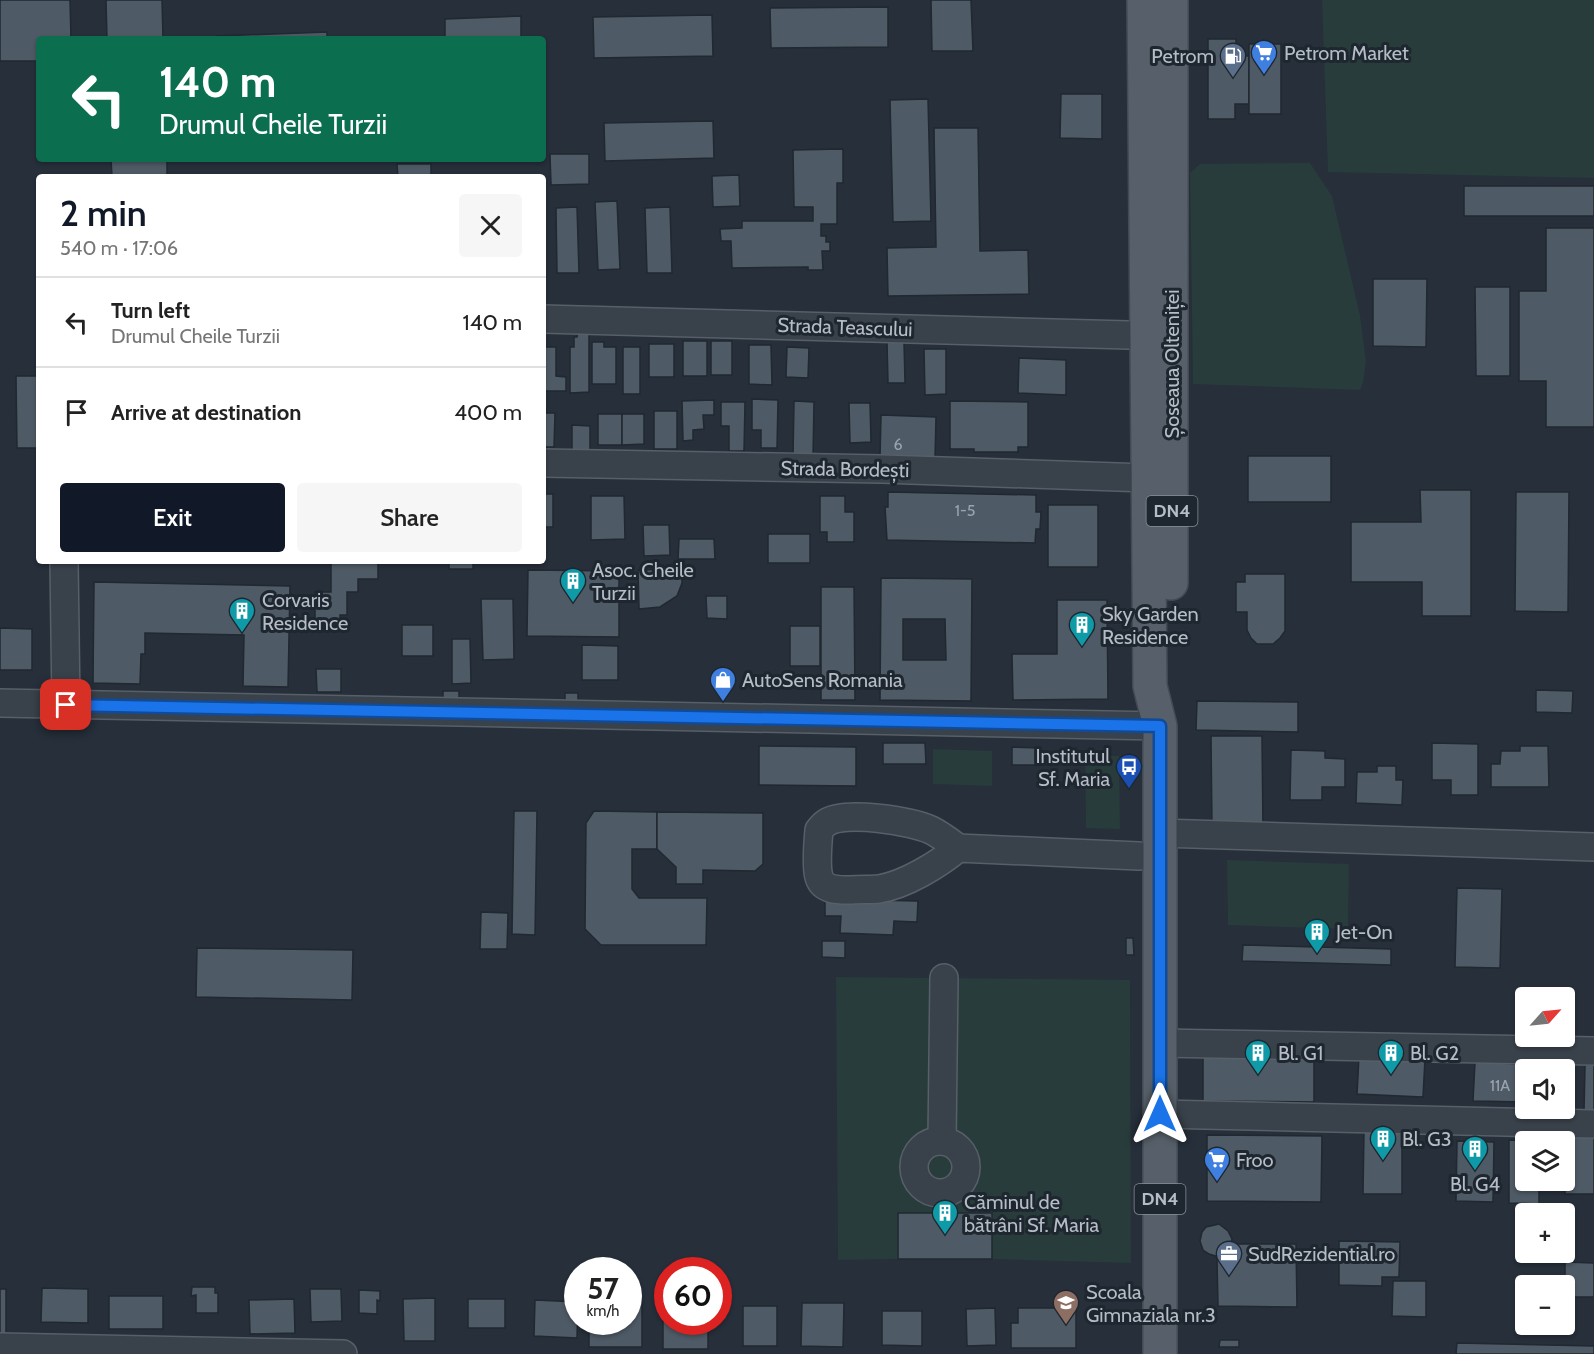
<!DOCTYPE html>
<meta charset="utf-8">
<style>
body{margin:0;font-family:Cabin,sans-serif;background:#f6f6f6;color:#222;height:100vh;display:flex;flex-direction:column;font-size:22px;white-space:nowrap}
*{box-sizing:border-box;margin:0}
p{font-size:20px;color:#767676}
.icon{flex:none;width:33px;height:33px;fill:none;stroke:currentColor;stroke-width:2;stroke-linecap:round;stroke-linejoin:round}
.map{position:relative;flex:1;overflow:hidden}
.sheet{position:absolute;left:36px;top:174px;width:510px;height:390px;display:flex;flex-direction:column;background:#fff;border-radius:6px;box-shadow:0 2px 4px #0004}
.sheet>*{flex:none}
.top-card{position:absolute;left:36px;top:36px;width:510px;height:126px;border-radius:6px;box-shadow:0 2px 4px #0004;background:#0b6e4f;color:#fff;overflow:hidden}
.needle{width:39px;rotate:63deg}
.buttons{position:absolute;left:1515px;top:987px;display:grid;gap:12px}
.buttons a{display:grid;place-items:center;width:60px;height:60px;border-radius:6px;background:#fff;box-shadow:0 2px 4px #0004;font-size:30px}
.speed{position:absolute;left:564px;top:1257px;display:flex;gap:12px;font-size:30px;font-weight:700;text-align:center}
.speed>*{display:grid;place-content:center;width:78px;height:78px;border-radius:50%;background:#fff;box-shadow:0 2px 4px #0004;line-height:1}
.speed small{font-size:15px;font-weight:400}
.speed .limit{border:9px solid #d22;background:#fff;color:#111}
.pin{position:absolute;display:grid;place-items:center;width:51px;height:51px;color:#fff;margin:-26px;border-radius:12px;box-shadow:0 3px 9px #0006}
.me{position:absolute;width:66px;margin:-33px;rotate:0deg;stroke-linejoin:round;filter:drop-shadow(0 0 4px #0008)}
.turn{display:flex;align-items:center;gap:21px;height:126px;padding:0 24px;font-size:27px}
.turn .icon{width:78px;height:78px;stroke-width:2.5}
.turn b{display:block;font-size:42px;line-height:51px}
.round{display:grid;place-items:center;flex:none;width:63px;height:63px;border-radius:6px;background:#f6f6f6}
.head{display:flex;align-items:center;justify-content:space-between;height:102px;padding:0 24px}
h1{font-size:36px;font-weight:600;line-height:45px;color:#111827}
.button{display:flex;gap:12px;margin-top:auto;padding:12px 24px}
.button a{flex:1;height:69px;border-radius:6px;background:#111827;color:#fff;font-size:24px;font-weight:600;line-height:69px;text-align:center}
.button a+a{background:#f6f6f6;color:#222}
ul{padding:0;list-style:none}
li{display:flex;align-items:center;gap:18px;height:90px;padding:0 24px;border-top:2px solid #e0e0e0}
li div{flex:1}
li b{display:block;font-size:22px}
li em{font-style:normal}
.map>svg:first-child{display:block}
</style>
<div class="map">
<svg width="1594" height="1354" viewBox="0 0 1594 1354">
<rect width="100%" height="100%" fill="#262f3a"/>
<g fill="#283c3c">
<path d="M1322 0H1594V178L1328 172Z"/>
<path d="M1310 163 1332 196 1360 315 1366 361 1363 383 1360 390 1193 384 1190 173 1200 164Z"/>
<path d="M933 749 992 751V786L933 784Z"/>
<path d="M1085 755 1119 756 1120 829 1086 828Z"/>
<path d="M1227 860 1349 864 1348 929 1228 925Z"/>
<path d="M836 977 1130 980 1131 1263 992 1259 991 1213H898V1259L838 1260Z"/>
</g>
<g fill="#4e5a65" stroke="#202831" stroke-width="1.5" fill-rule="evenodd">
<path d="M0 0H70L71 39H39V61H0Z"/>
<path d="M106 0H162L163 39H107Z"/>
<path d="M931 0H971L973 51H932Z"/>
<path d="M888 7V47L771 48 770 8Z"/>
<path d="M712 15 713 56 594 58 593 17Z"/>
<path d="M521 16V39H445V19Z"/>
<path d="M327 32V39H217V36Z"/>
<path d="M1208 39H1236V56H1249V104H1235V119H1208Z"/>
<rect x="1249" y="44" width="32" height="70"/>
<path d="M1061 94H1102V139L1060 138Z"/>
<path d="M928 99 931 221 893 222 890 100Z"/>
<path d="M713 121 714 158 605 161 604 123Z"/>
<path d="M934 128H978L980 251 1028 250 1029 294 888 296 887 248 936 247Z"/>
<path d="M843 149V183H837V224H821V236H826V242H830V251H822L823 270H808V267L732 268 731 241H721L720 229 742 228V221H813V207H794L793 150Z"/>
<path d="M550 154H589V184L551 185Z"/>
<path d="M111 159H167V177H112Z"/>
<path d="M377 159H494L377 161Z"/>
<path d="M397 164H431V177H398Z"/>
<path d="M739 175 740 206 713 207 712 176Z"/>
<rect x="1464" y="186" width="130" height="30"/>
<path d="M617 201 620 269 598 270 595 202Z"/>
<path d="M577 207 579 273H557L556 208Z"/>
<path d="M670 207 672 273H647L645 208Z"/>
<path d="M1546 228H1594V427H1546V381H1519V291H1546Z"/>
<path d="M1373 279H1427L1426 347 1373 346Z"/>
<path d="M1475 287H1510V376H1476Z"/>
<path d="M578 332H589V392L570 393V347H574V337H577Z"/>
<rect x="683" y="341" width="24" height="35"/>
<rect x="711" y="341" width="21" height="34"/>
<path d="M592 342H604V347H616V384H592Z"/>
<path d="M887 342H904L905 383H888Z"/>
<rect x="649" y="344" width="25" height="33"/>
<path d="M749 345H771L772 385 749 384Z"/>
<path d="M543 347H556V376L566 377V391H543Z"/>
<rect x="623" y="347" width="17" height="47"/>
<path d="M787 347 809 348 808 378 786 377Z"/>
<path d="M924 349H946V394L925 395Z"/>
<path d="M1019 358 1066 360V395L1018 393Z"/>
<path d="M16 376H39V448H17Z"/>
<path d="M752 399 778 400 777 448H761V430H752Z"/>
<path d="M714 400V415H703L704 429 693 430V440L683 441 682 401Z"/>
<path d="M794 401 814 402 813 457H793Z"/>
<path d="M950 401 1028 402V447H1018V452H974V449H950Z"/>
<path d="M721 402H745L744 451H729V426H721Z"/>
<path d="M849 403H870L871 442 850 443Z"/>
<rect x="654" y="411" width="23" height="38"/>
<path d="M543 413H555L554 447H543Z"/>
<rect x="598" y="414" width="24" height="31"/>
<path d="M622 414H644V444L622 445Z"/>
<path d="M881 415 936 417 935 459 880 458Z"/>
<path d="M572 425 590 426V450H572Z"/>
<rect x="1248" y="456" width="83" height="46"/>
<path d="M1420 490H1471V616H1422V582H1351V522H1421Z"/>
<path d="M888 492 1036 495V512H1041L1040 529H1036L1035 543 887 540 885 507H888Z"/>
<path d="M1516 492H1569L1568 612 1515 611Z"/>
<rect x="543" y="494" width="10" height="33"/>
<path d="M591 496H624L625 539 591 540Z"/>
<path d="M820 496H845V512H854V542H827V532H820Z"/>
<rect x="1048" y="505" width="50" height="62"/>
<path d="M643 525H669L670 555 644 556Z"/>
<rect x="768" y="534" width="42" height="29"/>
<path d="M679 539H714L715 559H678Z"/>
<path d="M331 561H378V579H358V592H347V615H340V621H315V592H331Z"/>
<rect x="449" y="561" width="24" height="8"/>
<path d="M682 569V583L677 596 660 607 639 609 638 570Z"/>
<path d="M528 570 619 571V637L527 636Z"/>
<path d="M1245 574H1285V631L1280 638 1273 644H1257L1251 638 1247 630V612H1236V582H1245Z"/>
<path d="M881 578 972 579 971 701 880 700ZM903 619H945L946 660H903Z"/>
<path d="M94 582 290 586 288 687 243 686 244 635 145 633V654H141L140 684 93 683Z"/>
<path d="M821 587H854L855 700H821Z"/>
<path d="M706 596H727V619L707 618Z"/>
<path d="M481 599H513L514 659 483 660Z"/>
<path d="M1057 600H1107L1108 699 1013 700 1012 654H1057Z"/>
<rect x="402" y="625" width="31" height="31"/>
<rect x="790" y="626" width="30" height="40"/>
<path d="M0 628 32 629V670H0Z"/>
<path d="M452 639H470L471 683 452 684Z"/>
<path d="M582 645 618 646V680H582Z"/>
<path d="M316 669H341V692H317Z"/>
<path d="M1536 690 1573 691 1572 713 1536 712Z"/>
<rect x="443" y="691" width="16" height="14"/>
<rect x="565" y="693" width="13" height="17"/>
<path d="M1197 701 1298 702V732L1196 730Z"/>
<path d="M1211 736H1262L1263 829H1212Z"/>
<path d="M883 743H925L926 764H883Z"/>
<path d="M1432 743 1478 744V795H1451V780H1432Z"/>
<path d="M759 746 856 747V786L759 785Z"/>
<path d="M1520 746H1548L1549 787H1491V764H1500L1501 751H1520Z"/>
<path d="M1012 747 1040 748 1041 765H1012Z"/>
<path d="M1291 750 1325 751V758L1345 759V787H1322V800H1290Z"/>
<path d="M1377 766H1396V780H1403L1402 805 1356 803 1357 772H1377Z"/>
<path d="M514 811H537L535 935 512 934Z"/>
<path d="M594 811 657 812V849H632V889L639 898H707L706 945H601L585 929 586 823Z"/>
<path d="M657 812 763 813V864L755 871 703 870V884H676V867L657 849Z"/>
<path d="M1457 888 1502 889 1500 968 1455 967Z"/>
<path d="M825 899 918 901 917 922 894 921 893 935 840 933 841 916H825Z"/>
<path d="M481 912 508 913 507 949H480Z"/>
<path d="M1126 938H1133L1134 955H1126Z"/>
<path d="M822 941H845V958L822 957Z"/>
<path d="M1243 945 1391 949V965L1242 961Z"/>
<path d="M197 948 353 950 352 1000 196 997Z"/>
<path d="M1203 1051 1314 1052V1102L1203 1101Z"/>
<path d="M1359 1056 1425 1059 1423 1097 1357 1094Z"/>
<path d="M1475 1062 1540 1065V1070H1526V1102L1473 1101Z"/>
<path d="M1585 1065H1594V1112H1584Z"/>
<path d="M1364 1129 1402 1130V1194H1363Z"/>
<path d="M1207 1135 1322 1136 1321 1202 1207 1201Z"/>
<path d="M1566 1136 1594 1137V1194H1565Z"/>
<path d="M1509 1140 1540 1141 1526 1142V1180H1539V1204L1509 1203Z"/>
<path d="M1457 1141 1494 1142 1493 1202 1456 1201Z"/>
<rect x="898" y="1213" width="94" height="46"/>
<path d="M1219 1224 1228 1231 1232 1239 1231 1244H1296L1297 1307 1218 1306 1217 1260 1216 1256 1209 1254 1203 1250 1200 1241 1202 1232 1206 1227Z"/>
<path d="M1339 1241 1400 1242 1399 1277H1382V1286L1339 1285Z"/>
<path d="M1565 1262 1594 1263V1297H1565Z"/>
<path d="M1393 1281H1426V1317L1392 1316Z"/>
<path d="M192 1287H215V1293H218V1313H196V1295L191 1296Z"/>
<path d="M42 1288 88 1289V1323L41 1322Z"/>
<rect x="0" y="1289" width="6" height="48"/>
<path d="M310 1289H341L342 1321 311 1322Z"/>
<path d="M359 1290 380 1291V1301L377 1300V1314L359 1313Z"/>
<rect x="109" y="1296" width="54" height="33"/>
<path d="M435 1298V1341H404L403 1299Z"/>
<path d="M294 1299 295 1333 250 1334 249 1300Z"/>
<rect x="468" y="1299" width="37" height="29"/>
<path d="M535 1300 578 1302 577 1338 534 1336Z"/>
<path d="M628 1303H642V1347H589V1322H628Z"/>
<path d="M802 1303H844L843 1347 801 1346Z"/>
<rect x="743" y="1306" width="34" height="40"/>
<path d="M663 1308H668V1322H708V1349H663Z"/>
<path d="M995 1308 996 1345 967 1346 966 1309Z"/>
<path d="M1018 1308H1076V1348H1011V1323H1018Z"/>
<path d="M882 1311H922V1346L882 1345Z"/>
<path d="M1220 1340H1239V1347H1219Z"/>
<path d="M1457 1343 1594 1346V1354H1456Z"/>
</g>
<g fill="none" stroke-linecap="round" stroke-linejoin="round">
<defs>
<g id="minor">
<path d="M543 319 1166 336"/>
<path d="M543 463 882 469 1147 478"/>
<path d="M64 561 66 705"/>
<path d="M0 703 1160 726"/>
<path d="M1160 833 1594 847"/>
<path d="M958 848C939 864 905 885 879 889 870 890 860 889 851 890 840 890 823 891 819 877 816 867 818 841 819 830 821 828 823 825 826 823 844 810 911 821 931 830 941 835 950 842 958 848L1139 856"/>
<path d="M1160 1043 1594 1051"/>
<path d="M1160 1114 1594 1124"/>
<path d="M942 1141 944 978"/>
<circle cx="940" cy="1167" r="26"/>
<path d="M0 1347 343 1354"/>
</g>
<g id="major">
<path d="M1144 0 1150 686 1160 726V1354"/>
<path d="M1171 583V0"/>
</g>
</defs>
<use href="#minor" stroke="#575f68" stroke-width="30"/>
<use href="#major" stroke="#424a53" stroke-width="36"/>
<use href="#minor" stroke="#39414a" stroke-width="27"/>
<use href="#major" stroke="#57606a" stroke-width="33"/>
</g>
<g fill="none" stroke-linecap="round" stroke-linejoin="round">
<defs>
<path id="route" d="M66 705 1160 726V1114"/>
</defs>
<use href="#route" stroke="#114b97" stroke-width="15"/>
<use href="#route" stroke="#1a73e8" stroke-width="10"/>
</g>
<defs>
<symbol id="supermarket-pin" viewBox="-11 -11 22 30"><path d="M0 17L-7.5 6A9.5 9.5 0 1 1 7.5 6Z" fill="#3f7fe0" stroke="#1e262f"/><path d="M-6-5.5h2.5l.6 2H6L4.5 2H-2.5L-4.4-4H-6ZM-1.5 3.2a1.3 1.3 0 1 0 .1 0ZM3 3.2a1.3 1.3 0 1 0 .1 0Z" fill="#fff"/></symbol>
<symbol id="fuel-pin" viewBox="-11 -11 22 30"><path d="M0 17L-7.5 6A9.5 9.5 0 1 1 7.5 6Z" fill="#5c6f8a" stroke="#1e262f"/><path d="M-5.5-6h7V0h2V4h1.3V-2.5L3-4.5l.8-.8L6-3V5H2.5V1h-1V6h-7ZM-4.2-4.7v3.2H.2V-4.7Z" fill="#fff"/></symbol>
<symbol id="building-pin" viewBox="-11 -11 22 30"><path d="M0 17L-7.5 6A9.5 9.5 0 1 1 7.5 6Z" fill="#0f9aa8" stroke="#1e262f"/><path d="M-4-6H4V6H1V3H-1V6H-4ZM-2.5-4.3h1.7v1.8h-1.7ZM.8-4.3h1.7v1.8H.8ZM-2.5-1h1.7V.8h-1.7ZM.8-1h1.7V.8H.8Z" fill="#fff"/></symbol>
<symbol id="shop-pin" viewBox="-11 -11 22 30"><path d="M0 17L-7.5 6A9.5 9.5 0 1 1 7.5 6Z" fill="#3f7fe0" stroke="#1e262f"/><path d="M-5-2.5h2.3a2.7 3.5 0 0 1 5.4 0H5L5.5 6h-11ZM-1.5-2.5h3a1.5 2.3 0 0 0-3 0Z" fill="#fff"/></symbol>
<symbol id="bus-pin" viewBox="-11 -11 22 30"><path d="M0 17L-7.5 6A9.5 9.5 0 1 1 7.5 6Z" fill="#1a4fb4" stroke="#1e262f"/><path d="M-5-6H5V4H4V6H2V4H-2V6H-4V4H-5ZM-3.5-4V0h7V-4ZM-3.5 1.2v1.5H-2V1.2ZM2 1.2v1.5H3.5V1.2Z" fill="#fff"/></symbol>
<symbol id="office-pin" viewBox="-11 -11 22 30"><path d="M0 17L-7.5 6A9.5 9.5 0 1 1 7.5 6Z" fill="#5c6f8a" stroke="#1e262f"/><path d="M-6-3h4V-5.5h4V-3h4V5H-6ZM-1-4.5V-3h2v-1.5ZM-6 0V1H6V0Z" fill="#fff"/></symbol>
<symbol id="school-pin" viewBox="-11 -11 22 30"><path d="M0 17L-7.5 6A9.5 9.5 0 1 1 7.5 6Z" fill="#8d6e63" stroke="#1e262f"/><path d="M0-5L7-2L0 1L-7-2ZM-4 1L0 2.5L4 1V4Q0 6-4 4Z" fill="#fff"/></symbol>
</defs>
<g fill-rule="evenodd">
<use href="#supermarket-pin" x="1249" y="38" width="30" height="40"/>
<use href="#fuel-pin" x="1218" y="41" width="30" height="40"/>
<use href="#building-pin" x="558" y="566" width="30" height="40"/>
<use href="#building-pin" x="227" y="596" width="30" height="40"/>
<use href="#building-pin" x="1067" y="610" width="30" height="40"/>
<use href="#shop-pin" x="708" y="665" width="30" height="40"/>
<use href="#bus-pin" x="1114" y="752" width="30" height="40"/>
<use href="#building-pin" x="1302" y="917" width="30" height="40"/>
<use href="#building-pin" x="1243" y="1038" width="30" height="40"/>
<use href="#building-pin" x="1376" y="1038" width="30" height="40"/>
<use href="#building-pin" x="1368" y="1124" width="30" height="40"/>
<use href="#building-pin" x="1460" y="1134" width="30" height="40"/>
<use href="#supermarket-pin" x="1202" y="1145" width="30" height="40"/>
<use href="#building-pin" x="930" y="1198" width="30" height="40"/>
<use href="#office-pin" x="1214" y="1239" width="30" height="40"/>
<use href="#school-pin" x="1051" y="1288" width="30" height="40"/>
</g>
<g text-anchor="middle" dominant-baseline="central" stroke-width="6" stroke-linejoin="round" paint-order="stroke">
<g font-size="16" fill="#9ba4ae">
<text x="898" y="444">6</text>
<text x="965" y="510">1-5</text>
<text x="1500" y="1085">11A</text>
</g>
<g fill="#1e262f" stroke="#888f99" stroke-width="1.5">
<rect x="1146.5" y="496" width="51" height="30" rx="4.5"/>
<rect x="1134.5" y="1184" width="51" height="30" rx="4.5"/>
</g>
<g font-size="18" font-weight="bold" fill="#b5bcc6">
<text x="1172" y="511">DN4</text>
<text x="1160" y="1199">DN4</text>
</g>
<g font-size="20" fill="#b5bcc6" stroke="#1e262f" text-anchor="start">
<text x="1284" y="53">Petrom Market</text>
<text x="1214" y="56" text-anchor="end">Petrom</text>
<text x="592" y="570">Asoc. Cheile<tspan x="592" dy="23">Turzii</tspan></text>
<text x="262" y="600">Corvaris<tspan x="262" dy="23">Residence</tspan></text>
<text x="1102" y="614">Sky Garden<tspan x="1102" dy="23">Residence</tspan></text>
<text x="742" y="680">AutoSens Romania</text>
<text x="1110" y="756" text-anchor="end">Institutul<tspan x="1110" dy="23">Sf. Maria</tspan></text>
<text x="1336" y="932">Jet-On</text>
<text x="1278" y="1053">Bl. G1</text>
<text x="1410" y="1053">Bl. G2</text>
<text x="1402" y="1139">Bl. G3</text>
<text x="1236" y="1160">Froo</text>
<text x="1475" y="1184" text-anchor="middle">Bl. G4</text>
<text x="964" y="1202">Căminul de<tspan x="964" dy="23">bătrâni Sf. Maria</tspan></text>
<text x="1248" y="1254">SudRezidential.ro</text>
<text x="1086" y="1292">Scoala<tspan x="1086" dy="23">Gimnaziala nr.3</tspan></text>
</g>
<g font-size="20" fill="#b5bcc6" stroke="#1e262f">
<text transform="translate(845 327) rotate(2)">Strada Teascului</text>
<text transform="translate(1172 364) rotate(-90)">Șoseaua Olteniței</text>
<text transform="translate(845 469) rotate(1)">Strada Bordești</text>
</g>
</g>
</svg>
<div class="buttons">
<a><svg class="needle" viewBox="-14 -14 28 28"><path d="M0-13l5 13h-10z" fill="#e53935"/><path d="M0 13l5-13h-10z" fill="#767676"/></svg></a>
<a><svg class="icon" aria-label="sound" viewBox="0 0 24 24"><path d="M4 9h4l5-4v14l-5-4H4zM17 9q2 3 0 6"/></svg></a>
<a><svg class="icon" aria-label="layers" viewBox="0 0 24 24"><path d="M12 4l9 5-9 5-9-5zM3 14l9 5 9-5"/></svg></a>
<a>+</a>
<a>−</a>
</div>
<div class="speed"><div>57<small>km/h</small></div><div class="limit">60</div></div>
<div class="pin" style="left:66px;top:705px;background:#d93025"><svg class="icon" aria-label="arrive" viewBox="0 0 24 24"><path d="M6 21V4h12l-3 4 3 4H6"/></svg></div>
<svg class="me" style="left:1160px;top:1114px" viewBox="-20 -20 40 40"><path d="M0-17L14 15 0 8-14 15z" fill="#1a73e8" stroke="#fff" stroke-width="4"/></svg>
<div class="top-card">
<div class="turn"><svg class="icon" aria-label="left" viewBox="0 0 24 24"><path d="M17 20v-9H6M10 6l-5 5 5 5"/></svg><div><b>140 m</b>Drumul Cheile Turzii</div></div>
</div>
<section class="sheet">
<div class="head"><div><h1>2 min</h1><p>540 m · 17:06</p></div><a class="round"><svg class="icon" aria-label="close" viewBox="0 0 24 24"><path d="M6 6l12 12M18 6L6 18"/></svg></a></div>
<ul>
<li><svg class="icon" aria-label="left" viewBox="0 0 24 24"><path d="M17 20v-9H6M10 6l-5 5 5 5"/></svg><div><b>Turn left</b><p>Drumul Cheile Turzii</p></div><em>140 m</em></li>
<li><svg class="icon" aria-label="arrive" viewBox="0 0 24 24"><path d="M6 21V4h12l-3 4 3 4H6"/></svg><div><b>Arrive at destination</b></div><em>400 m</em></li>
</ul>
<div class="button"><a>Exit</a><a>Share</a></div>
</section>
</div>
